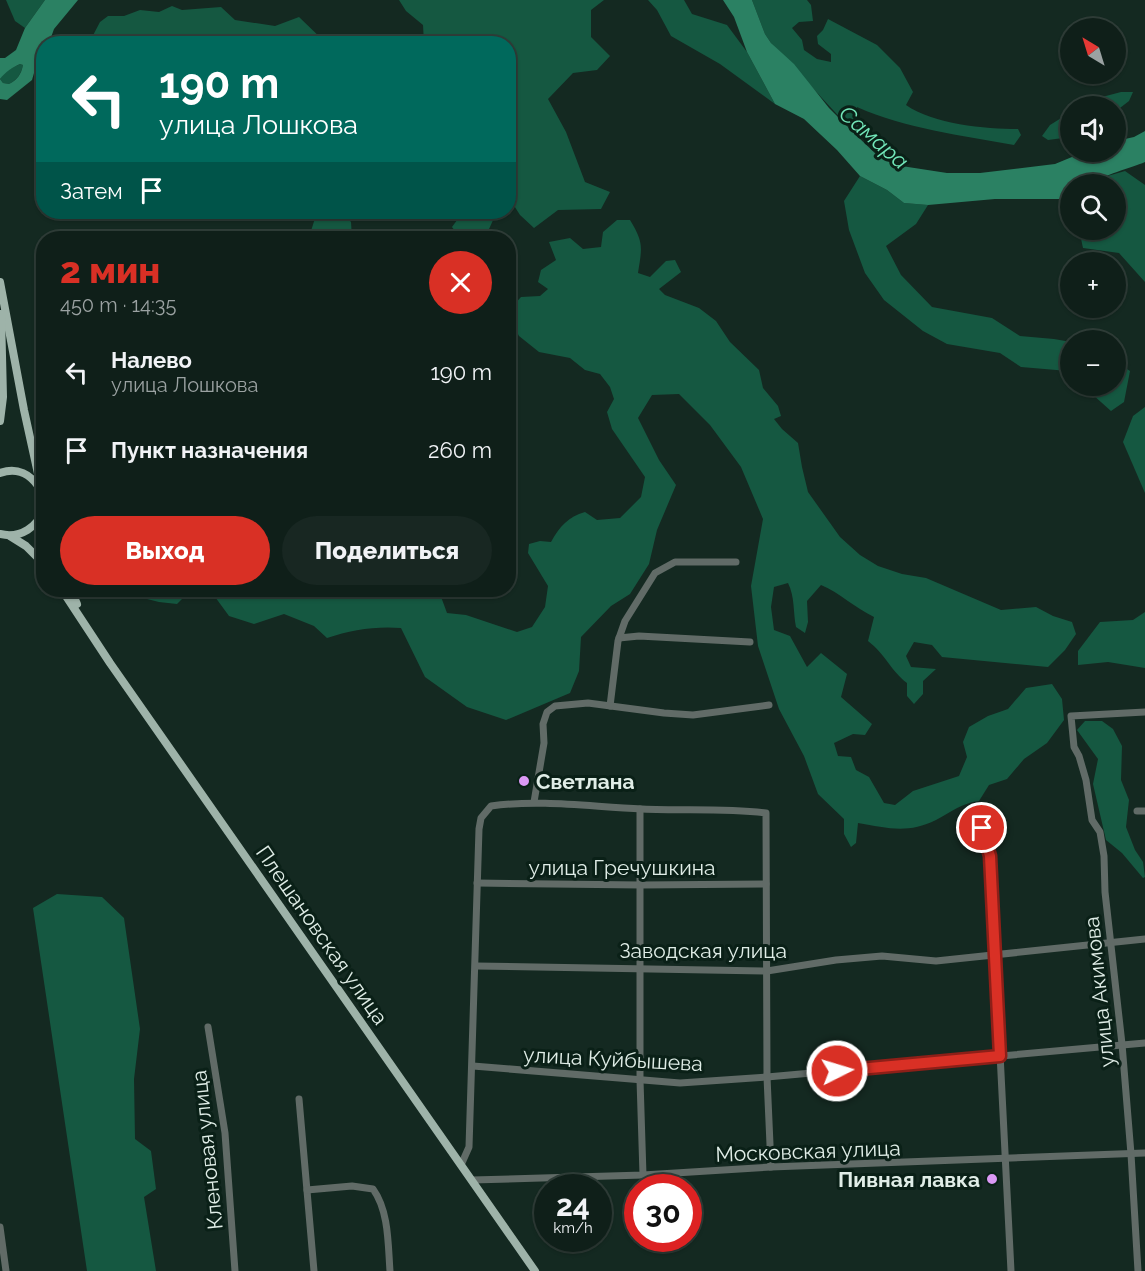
<!DOCTYPE html>
<html lang="ru">
<meta charset="utf-8">
<style>
body{margin:0;font-family:Raleway,sans-serif;background:#182722;color:#f1f3f6;height:100vh;display:flex;flex-direction:column;font-size:22px;white-space:nowrap}
*{box-sizing:border-box;margin:0}
p{font-size:20px;color:#9ba2a2}
.icon{flex:none;width:33px;height:33px;fill:none;stroke:currentColor;stroke-width:2;stroke-linecap:round;stroke-linejoin:round}
.map{position:relative;flex:1;overflow:hidden}
.details{position:absolute;left:36px;top:231px;width:480px;height:366px;display:flex;flex-direction:column;background:#0f1f19;border-radius:24px;box-shadow:0 2px 4px #0004,0 0 0 2px #2f3d38}
.details>*{flex:none}
.banner{position:absolute;left:36px;top:36px;width:480px;height:183px;border-radius:24px;box-shadow:0 2px 4px #0004,0 0 0 2px #2f3d38;background:#00695c;color:#fff;overflow:hidden}
.needle{width:39px;rotate:322deg}
.fabs{position:absolute;left:1060px;top:18px;display:grid;gap:12px}
.fabs a{display:grid;place-items:center;width:66px;height:66px;border-radius:50%;background:#0f1f19;box-shadow:0 2px 4px #0004,0 0 0 2px #2f3d38;font-size:30px}
.speed{position:absolute;left:534px;top:1174px;display:flex;gap:12px;font-size:30px;font-weight:700;text-align:center}
.speed>*{display:grid;place-content:center;width:78px;height:78px;border-radius:50%;background:#0f1f19;box-shadow:0 2px 4px #0004,0 0 0 2px #2f3d38;line-height:1}
.speed small{font-size:15px;font-weight:400}
.speed .limit{border:9px solid #d22;background:#fff;color:#111}
.pin{position:absolute;display:grid;place-items:center;width:51px;height:51px;color:#fff;margin:-26px;border:3px solid #fff;border-radius:50%;box-shadow:0 2px 6px #0007}
.me{position:absolute;width:66px;margin:-33px;rotate:85deg;stroke-linejoin:round;filter:drop-shadow(0 0 4px #0008)}
.turn{display:flex;align-items:center;gap:21px;height:126px;padding:0 24px;font-size:27px}
.turn .icon{width:78px;height:78px;stroke-width:2.5}
.turn b{display:block;font-size:42px;line-height:51px}
.then{display:flex;align-items:center;height:57px;padding:0 24px;background:#0003;gap:12px;font-size:22px}
.round{display:grid;place-items:center;flex:none;width:63px;height:63px;border-radius:32px;background:#182722}
.head{display:flex;align-items:center;justify-content:space-between;height:102px;padding:0 24px}
h1{font-size:36px;font-weight:800;line-height:45px;color:#d93025}
.cta{display:flex;gap:12px;margin-top:auto;padding:12px 24px}
.cta a{flex:1;height:69px;border-radius:36px;background:#d93025;color:#fff;font-size:24px;font-weight:800;line-height:69px;text-align:center}
.cta a+a{background:#182722;color:#f1f3f6}
ul{padding:0;list-style:none}
li{display:flex;align-items:center;gap:18px;height:78px;padding:0 24px}
li div{flex:1}
li b{display:block;font-size:22px}
li em{font-style:normal}
.map>svg:first-child{display:block}
</style>
<div class="map">
<svg width="1145" height="1271" viewBox="0 0 1145 1271">
<rect width="100%" height="100%" fill="#142921"/>
<g fill="#155841">
<path d="M6 0H45L25 28 15 21Z"/>
<path d="M399 0H604L591 10V37L610 56 597 70 573 73 548 99 566 132 585 182 610 192 601 209 558 210 534 228 520 215 513 204 509 207 508 44 424 43 423 25 406 11Z"/>
<path d="M648 0H684L692 14 727 25 747 52 775 104 720 64 671 36 657 10Z"/>
<path d="M752 0H807L811 5 813 21 799 22 792 28 802 40 804 50 817 59 831 62V54L818 44 817 36 823 30 828 19 877 45 900 68 913 92 906 105C933 124 985 129 1018 129L1021 135 1014 145C961 135 906 129 857 107L858 137 771 43 765 34Z"/>
<path d="M172 6 182 10 221 7 235 20 275 26 299 17 326 43H89L100 22 108 16H124L140 10 159 12Z"/>
<path d="M20 64 23 65C21 74 17 80 9 84L3 83 0 79 4 72Z"/>
<path d="M1121 92H1133L1129 101 1116 111V106H1079L1087 101Z"/>
<path d="M1071 112V129L1063 138 1048 140 1042 136 1050 125Z"/>
<path d="M1125 171 1145 185V282L1119 253 1083 248 1080 234H1114L1113 230H1116V184H1092L1097 179Z"/>
<path d="M860 176 887 190 904 203 928 205 916 224 886 246 901 275 932 307 992 318 1020 336 1054 339 1071 342V374L1068 371 1021 367 1000 353 947 344 923 331 884 300 865 273 849 230 844 201Z"/>
<path d="M317 212H343L351 222 352 238H311L310 234Z"/>
<path d="M463 212H502L494 218 485 238H460L452 227Z"/>
<path d="M617 220H630C644 243 642 247 638 273L650 277 666 261 675 260 681 272 659 289 665 295 699 308 716 321 730 342 759 370 763 388 778 406 781 416 774 419 782 429 798 443 802 467 808 492 840 537 860 555 878 566 902 574 926 578 1001 610 1036 607 1053 616 1072 622 1076 634 1065 650 1048 667 942 657 932 645 914 642 906 656 911 667 936 669 923 681V694L914 704 907 696V683C891 671 886 655 868 641L874 617C855 608 840 593 821 585L807 601 808 622 805 633 796 627C793 612 795 597 788 583L774 587 771 607 774 630 790 636 807 667 821 653 847 674 841 697 872 724 865 735 853 734 834 743 838 756 851 757 856 770 869 777 884 803 895 805 913 791 959 776 967 757 963 742 969 727 988 716 1008 709 1026 688 1052 684 1062 699 1064 720 1047 743 1024 759 1007 779 989 785 979 801C962 803 951 812 936 820 908 834 887 828 858 823L856 843 851 847 844 834V819L818 794 804 756 779 709 758 646 751 586 763 519 741 467 710 425 679 394 652 395 638 418 659 460 676 485 657 530 649 564 630 594 611 606 581 637 579 671 570 693 506 720 467 707 425 677 401 628C375 626 351 630 327 638L314 626 284 614 254 624 229 616 210 590H443L440 594 447 613 466 615 517 632 532 627 545 607 548 586 528 553 529 544 540 541 551 542C560 526 568 517 585 512L597 520 620 518 641 497 645 477 612 429 607 412 614 399 610 387 600 374 585 370 570 358 539 352 519 336 510 319V309L521 297 540 296 548 289 538 282 541 270 556 260 549 242 570 238 583 249 601 247 603 232Z"/>
<path d="M1116 362 1130 371 1124 402 1111 411 1083 386H1116Z"/>
<path d="M1145 407V493L1123 442 1133 416Z"/>
<path d="M111 590H177L183 598 177 604 159 602Z"/>
<path d="M1145 612V668L1108 662 1078 665V651L1100 622 1133 620Z"/>
<path d="M1085 721H1102L1113 729 1122 746 1121 780 1129 800 1126 827 1135 850 1143 862 1145 877 1143 878 1122 853 1106 840 1093 784 1098 759 1077 730Z"/>
<path d="M57 894 102 897 124 918 140 1029 134 1079 135 1139 151 1151 156 1189 144 1197 156 1271H87L33 908Z"/>
</g>
<g fill="#2b8163">
<path d="M45 0H78L54 29 49 43 44 44 43 60 36 66 32 80 7 100 0 99V79L3 83 9 84C17 80 21 75 23 65L20 64C13 67 5 72 0 79V58H5L16 50 25 28Z"/>
<path d="M723 0H752L765 34 771 43 794 64 829 108 858 137 878 156 895 165 947 173H980L1055 164 1084 152H1116V141L1134 137 1145 131V162C1131 168 1102 175 1092 184H1071V199H995L928 205 904 203 887 190 860 176 837 150 804 119 775 104 747 52 734 17Z"/>
</g>
<g fill="none" stroke-linecap="round" stroke-linejoin="round">
<g stroke="#616b67" stroke-width="7">
<path d="M619 638 639 636 750 642"/>
<path d="M610 706 618 641 625 621 655 573 675 562H736"/>
<path d="M534 802 544 743 543 724 547 712 555 706 588 703 664 713 693 715 769 705"/>
<path d="M640 809V1080L643 1175"/>
<path d="M1137 811H1145"/>
<path d="M983 828 990 856 1011 1271"/>
<path d="M477 883 641 885 766 884"/>
<path d="M476 966 767 971 836 960 882 956 936 961 1145 939"/>
<path d="M208 1027 225 1133 235 1271"/>
<path d="M473 1066 680 1083 767 1077 1145 1043"/>
<path d="M299 1099 314 1271"/>
<path d="M461 1165 469 1147 479 829 481 818 491 806C543 799 591 807 642 809 684 811 725 808 766 813L767 1077 771 1167"/>
<path d="M472 1180 643 1175 771 1167 1145 1153"/>
<path d="M307 1190 352 1186 373 1189C389 1211 388 1245 390 1271"/>
<path d="M0 1227 6 1271"/>
<path d="M1138 1271 1131 1154 1122 1044 1105 892 1104 856 1100 832 1092 820 1086 780 1079 756 1074 747 1071 716 1145 712"/>
</g>
<g stroke="#9eb3a9" stroke-width="8">
<path d="M0 282 24 410 42 492"/>
<path d="M0 421 3 397 1 314"/>
<path d="M0 473C17 467 31 474 40 489"/>
<path d="M0 534C20 539 39 527 44 507"/>
<path d="M10 536 26 546 44 564"/>
<path d="M62 590 110 663 535 1271"/>
<path d="M71 590 77 604"/>
</g>
</g>
<g fill="none" stroke-linecap="round" stroke-linejoin="round">
<defs>
<path id="route" d="M837 1071 1000 1056 990 856 982 828"/>
</defs>
<use href="#route" stroke="#8d1f18" stroke-width="15"/>
<use href="#route" stroke="#d93025" stroke-width="10"/>
</g>
<g fill="#db99f5" stroke="#0a2017" stroke-width="2">
<circle cx="524" cy="781" r="6"/>
<circle cx="992" cy="1179" r="6"/>
</g>
<g text-anchor="middle" dominant-baseline="central" stroke-width="6" stroke-linejoin="round" paint-order="stroke">
<g font-size="21" font-weight="bold" fill="#e0ede7" stroke="#0a2017" text-anchor="start">
<text x="536" y="781">Светлана</text>
<text x="980" y="1179" text-anchor="end">Пивная лавка</text>
</g>
<g font-size="21" fill="#e0ede7" stroke="#0a2017">
<text x="622" y="867">улица Гречушкина</text>
<text transform="translate(322 935) rotate(55)">Плешановская улица</text>
<text x="703" y="950">Заводская улица</text>
<text transform="translate(1099 992) rotate(-96)">улица Акимова</text>
<text transform="translate(613 1059) rotate(3)">улица Куйбышева</text>
<text transform="translate(207 1150) rotate(-96)">Кленовая улица</text>
<text transform="translate(808 1151) rotate(-2)">Московская улица</text>
</g>
<g font-size="22" font-style="italic" fill="#72e6b9" stroke="#0a2017">
<text transform="translate(874 137) rotate(41)">Самара</text>
</g>
</g>
</svg>
<div class="fabs">
<a><svg class="needle" viewBox="-14 -14 28 28"><path d="M0-13l5 13h-10z" fill="#e53935"/><path d="M0 13l5-13h-10z" fill="#9ba2a2"/></svg></a>
<a><svg class="icon" aria-label="sound" viewBox="0 0 24 24"><path d="M4 9h4l5-4v14l-5-4H4zM17 9q2 3 0 6"/></svg></a>
<a><svg class="icon" aria-label="search" viewBox="0 0 24 24"><circle cx="10" cy="10" r="6"/><path d="M15 15l6 6"/></svg></a>
<a>+</a>
<a>−</a>
</div>
<div class="speed"><div>24<small>km/h</small></div><div class="limit">30</div></div>
<div class="pin" style="left:982px;top:828px;background:#d93025"><svg class="icon" aria-label="arrive" viewBox="0 0 24 24"><path d="M6 21V4h12l-3 4 3 4H6"/></svg></div>
<svg class="me" style="left:837px;top:1071px" viewBox="-20 -20 40 40"><circle r="17" fill="#d93025" stroke="#fff" stroke-width="3"/><path d="M0-11L8 9 0 5-8 9z" fill="#fff"/></svg>
<div class="banner">
<div class="turn"><svg class="icon" aria-label="left" viewBox="0 0 24 24"><path d="M17 20v-9H6M10 6l-5 5 5 5"/></svg><div><b>190 m</b>улица Лошкова</div></div>
<div class="then">Затем<svg class="icon" aria-label="arrive" viewBox="0 0 24 24"><path d="M6 21V4h12l-3 4 3 4H6"/></svg></div>
</div>
<section class="details">
<div class="head"><div><h1>2 мин</h1><p>450 m · 14:35</p></div><a class="round" style="background:#d93025;color:#fff"><svg class="icon" aria-label="close" viewBox="0 0 24 24"><path d="M6 6l12 12M18 6L6 18"/></svg></a></div>
<ul>
<li><svg class="icon" aria-label="left" viewBox="0 0 24 24"><path d="M17 20v-9H6M10 6l-5 5 5 5"/></svg><div><b>Налево</b><p>улица Лошкова</p></div><em>190 m</em></li>
<li><svg class="icon" aria-label="arrive" viewBox="0 0 24 24"><path d="M6 21V4h12l-3 4 3 4H6"/></svg><div><b>Пункт назначения</b></div><em>260 m</em></li>
</ul>
<div class="cta"><a>Выход</a><a>Поделиться</a></div>
</section>
</div>
